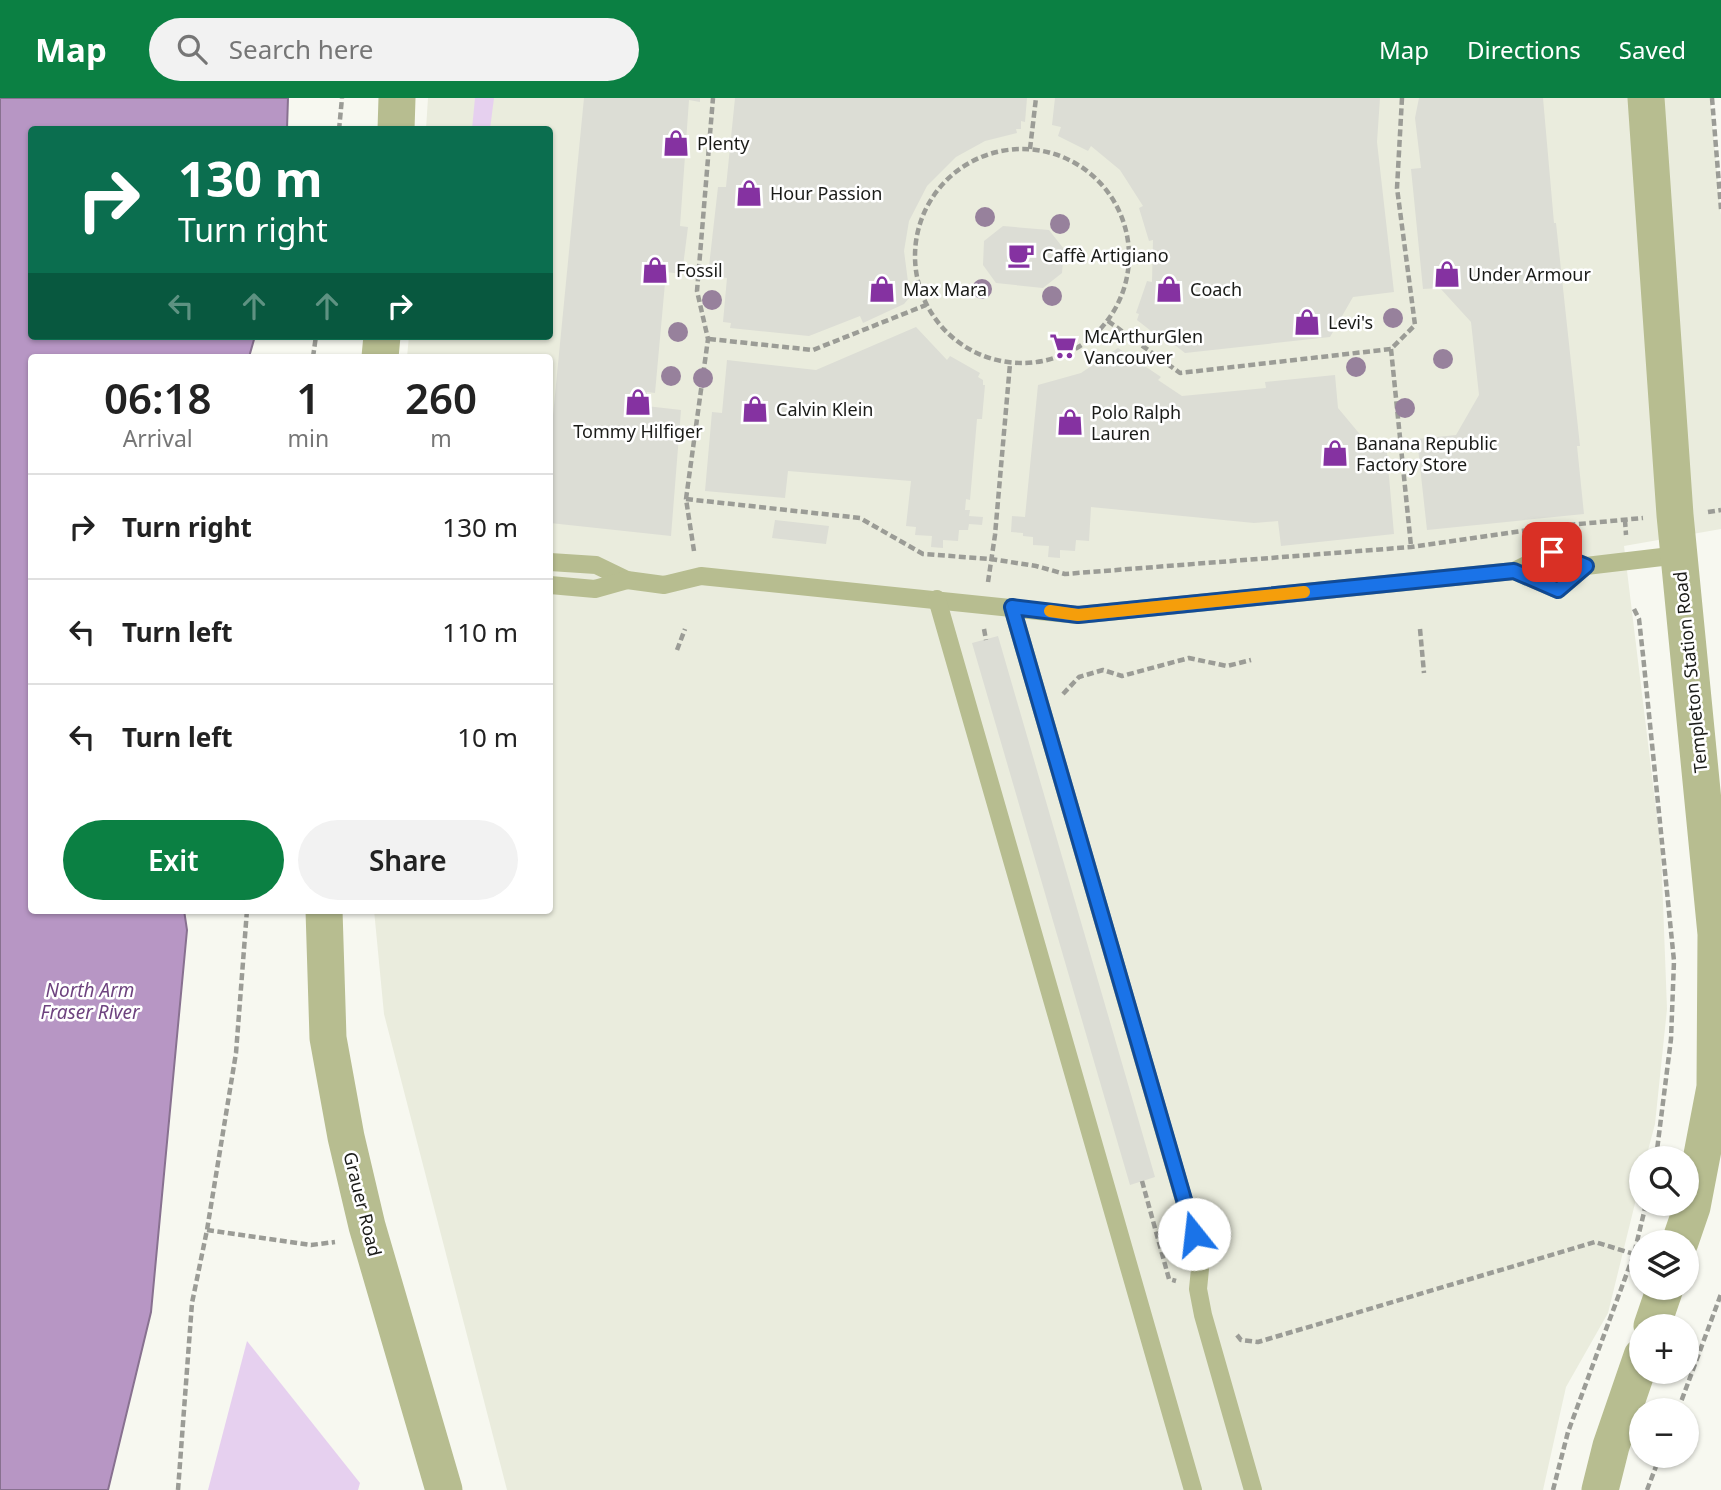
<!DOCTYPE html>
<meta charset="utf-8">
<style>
body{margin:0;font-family:"Noto Sans",sans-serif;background:#f2f2f2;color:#222;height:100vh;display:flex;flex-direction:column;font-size:26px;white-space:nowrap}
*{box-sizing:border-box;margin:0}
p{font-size:23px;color:#767676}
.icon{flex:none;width:38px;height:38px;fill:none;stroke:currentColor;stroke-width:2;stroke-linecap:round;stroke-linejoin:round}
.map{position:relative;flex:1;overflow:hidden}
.drawer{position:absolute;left:28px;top:256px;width:525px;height:560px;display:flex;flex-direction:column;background:#fff;border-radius:7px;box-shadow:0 2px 5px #0004}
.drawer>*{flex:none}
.hud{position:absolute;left:28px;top:28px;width:525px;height:214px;border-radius:7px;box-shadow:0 2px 5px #0004;background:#0b6e4f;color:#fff;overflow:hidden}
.controls{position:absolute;left:1629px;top:1048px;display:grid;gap:14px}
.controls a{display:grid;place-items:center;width:70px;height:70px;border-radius:50%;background:#fff;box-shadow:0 2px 5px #0004;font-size:35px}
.pin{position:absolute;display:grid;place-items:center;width:60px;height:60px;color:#fff;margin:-30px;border-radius:14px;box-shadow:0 4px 10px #0006}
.me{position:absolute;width:77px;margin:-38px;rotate:344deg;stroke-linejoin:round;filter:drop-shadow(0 0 5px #0008)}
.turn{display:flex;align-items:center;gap:24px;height:147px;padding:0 35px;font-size:32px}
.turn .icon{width:91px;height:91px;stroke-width:2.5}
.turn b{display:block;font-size:49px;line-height:60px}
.lanes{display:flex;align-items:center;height:66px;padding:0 35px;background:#0003;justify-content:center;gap:35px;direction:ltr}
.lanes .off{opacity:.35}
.eta{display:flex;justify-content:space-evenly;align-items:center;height:119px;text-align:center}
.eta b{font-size:42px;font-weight:600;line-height:49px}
.button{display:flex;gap:14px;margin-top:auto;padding:14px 35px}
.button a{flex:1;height:80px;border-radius:42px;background:#0b8043;color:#fff;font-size:28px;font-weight:600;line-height:80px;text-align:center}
.button a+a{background:#f2f2f2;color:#222}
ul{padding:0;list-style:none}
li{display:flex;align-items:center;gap:21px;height:105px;padding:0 35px;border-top:2px solid #e0e0e0}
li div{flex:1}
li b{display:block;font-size:26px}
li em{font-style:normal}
header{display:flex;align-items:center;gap:42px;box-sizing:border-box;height:98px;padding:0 35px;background:#0b8043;color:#fff}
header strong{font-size:33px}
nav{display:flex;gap:38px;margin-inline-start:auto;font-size:24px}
.search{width:490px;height:63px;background:#f2f2f2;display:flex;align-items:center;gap:18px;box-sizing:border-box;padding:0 24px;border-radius:38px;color:#767676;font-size:26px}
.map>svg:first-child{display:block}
</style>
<header>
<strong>Map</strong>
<div class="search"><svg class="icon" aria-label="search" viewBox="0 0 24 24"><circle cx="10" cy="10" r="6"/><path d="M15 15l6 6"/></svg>Search here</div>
<nav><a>Map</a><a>Directions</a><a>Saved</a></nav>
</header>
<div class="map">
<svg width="1721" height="1392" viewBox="0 0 1721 1392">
<rect width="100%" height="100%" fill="#f7f8f0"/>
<path fill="#eaecdd" d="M428 0H1710L1721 117V431L1624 448 1661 752 1667 911 1655 1026 1646 1060H1642L1641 1081 1608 1215 1566 1289 1543 1392H507L384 916 374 812H550V259H407L409 238H550V32L426 31Z"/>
<g fill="#e6d0ef">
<path d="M475 0H494L490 31H472Z"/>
<path d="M247 1243 360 1385 358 1392H208Z"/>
</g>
<path fill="#b796c4" stroke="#887190" stroke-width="2" d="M0 0H288L287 31 32 32V238H255L249 259H32V812H184L187 832 151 1214 108 1392H0Z"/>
<g fill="#dcddd5">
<path d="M584 0H700V4L689 2 680 128 688 129 682 176 666 174 655 295 647 294 646 308 681 312 671 438 550 425V348Z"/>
<path d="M735 0H1027L1025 24 1021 23V31H1016L1017 35 985 43 956 59 927 88 909 123 904 153 910 199 904 206 863 225 860 218 809 238 730 230 731 225 723 224 727 180 708 177 718 89H726Z"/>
<path d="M1055 0H1380L1377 44 1394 194 1353 199 1330 239 1185 255 1171 244 1169 247 1137 222 1139 216 1136 215 1147 183 1152 184 1153 142 1149 143 1139 110 1143 108 1120 72 1091 48 1088 53 1058 38 1061 29 1052 27Z"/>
<path d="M1419 0H1543L1554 125H1556L1580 348H1577L1584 416 1427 432 1417 341 1456 337 1479 297 1471 224 1440 190 1423 191 1411 71 1421 70 1415 20Z"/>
<path d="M1003 128 1049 132 1064 151 1062 175 1043 190 996 185 983 167 984 143Z"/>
<path d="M916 229 947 262 950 258 980 275 978 279 983 282V287H985L982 321H977L970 402 966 401 965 412H970L969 418 983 419 982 427 969 426 968 432H959L958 443 943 442V450L931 449 932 438 915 437 916 429 906 428 911 383 788 373 785 400 705 393 712 314 722 315 727 262 816 272Z"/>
<path d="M1118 250 1161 279 1158 282 1182 298 1266 290 1265 284 1335 277 1338 310 1368 346 1386 344 1394 436 1281 448 1278 423 1254 425 1091 409 1089 443 1076 442 1075 453 1060 452V460L1048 459 1049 448 1033 447V439L1023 438V435L1011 434 1012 418 1025 419 1038 287 1081 275Z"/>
<path d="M775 422 829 428 826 446 772 440Z"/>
<path d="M998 538 1155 1079 1130 1087 972 545Z"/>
</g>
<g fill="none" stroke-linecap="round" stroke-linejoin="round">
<g stroke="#9b9c96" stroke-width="4.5" stroke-dasharray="7 3.5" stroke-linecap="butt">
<path d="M1712 0 1721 111"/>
<path d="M339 32 342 0"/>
<path d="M1030 51 1036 0"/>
<circle cx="1022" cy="158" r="107"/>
<path d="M1108 223 1180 275 1391 251 1415 227 1397 90 1402 0"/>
<path d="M709 241 813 252 926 207"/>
<path d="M1391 251 1411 448"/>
<path d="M313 259 316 238"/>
<path d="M686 401 860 420 923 456 991 461 1036 468 1065 476 1411 449 1535 431"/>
<path d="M1708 414 1721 412"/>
<path d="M1625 422 1626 437"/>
<path d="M1558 428 1643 420"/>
<path d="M694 453 686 401 708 241 697 193 713 0"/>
<path d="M988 484 995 437 1010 266"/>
<path d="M1634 511 1639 521 1643 557 1674 863 1671 941 1656 1060"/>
<path d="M984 531 986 542"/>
<path d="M1420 531 1424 575"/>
<path d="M677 552 685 531"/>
<path d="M1063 596 1079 579 1103 572 1122 578 1189 560 1227 568 1251 562"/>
<path d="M1142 1083 1169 1181 1176 1183"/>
<path d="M207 1132 311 1147 335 1144"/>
<path d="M1237 1237 1241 1242 1258 1244 1595 1144 1634 1156"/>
<path d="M1678 1312 1721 1196"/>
<path d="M178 1392 192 1205 207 1132 236 955 247 812"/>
<path d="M1553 1392 1568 1334 1634 1156 1646 1106"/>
<path d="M1647 1392 1660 1358"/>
</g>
<g stroke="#b7bd90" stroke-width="18">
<path d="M550 464 596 467 627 482 664 487 701 478 1078 517 1514 473 1552 454 1586 468 1679 457"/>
<path d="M1514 473 1558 492 1586 468"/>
<path d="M550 487 595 491 627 482"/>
<path d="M937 501 1193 1392"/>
<path d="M1012 509 1201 1161 1198 1191 1203 1217 1253 1392"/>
</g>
<g stroke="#b7bd90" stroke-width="37">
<path d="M1646 0 1675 417 1716 836 1715 989 1692 1109 1680 1144"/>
<path d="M396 32 397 0"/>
<path d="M380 259 382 238"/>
<path d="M324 812 328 940 346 1039 367 1128 444 1392"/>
<path d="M1652 1228 1665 1190"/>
<path d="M1600 1392 1611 1348 1642 1258"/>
</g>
</g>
<g fill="#97819c">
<circle cx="985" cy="119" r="10"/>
<circle cx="1060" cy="126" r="10"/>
<circle cx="982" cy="191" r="10"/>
<circle cx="1052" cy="198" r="10"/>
<circle cx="712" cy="202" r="10"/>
<circle cx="1393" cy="220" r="10"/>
<circle cx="678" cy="234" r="10"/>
<circle cx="1443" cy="261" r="10"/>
<circle cx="1356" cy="269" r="10"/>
<circle cx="671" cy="278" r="10"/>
<circle cx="703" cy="280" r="10"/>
<circle cx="1405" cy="310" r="10"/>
</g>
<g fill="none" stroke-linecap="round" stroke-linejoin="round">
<defs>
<path id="route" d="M1194 1136 1012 509 1078 517 1514 473 1558 492 1586 468 1552 454"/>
</defs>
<use href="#route" stroke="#114b97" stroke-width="18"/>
<use href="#route" stroke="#1a73e8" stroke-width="12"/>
<path stroke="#f59e0b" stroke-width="12" d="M1050 513 1078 517 1304 494"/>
</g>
<defs>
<symbol id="shop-bare" viewBox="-9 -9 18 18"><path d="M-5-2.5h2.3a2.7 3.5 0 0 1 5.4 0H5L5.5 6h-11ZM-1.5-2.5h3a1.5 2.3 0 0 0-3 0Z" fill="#8532a1" stroke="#fff" stroke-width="2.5" paint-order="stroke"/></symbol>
<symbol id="cafe-bare" viewBox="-9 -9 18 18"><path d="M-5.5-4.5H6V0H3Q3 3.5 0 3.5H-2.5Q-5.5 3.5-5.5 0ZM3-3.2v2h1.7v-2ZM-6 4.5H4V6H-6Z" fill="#8532a1" stroke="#fff" stroke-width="2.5" paint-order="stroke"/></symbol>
<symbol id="supermarket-bare" viewBox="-9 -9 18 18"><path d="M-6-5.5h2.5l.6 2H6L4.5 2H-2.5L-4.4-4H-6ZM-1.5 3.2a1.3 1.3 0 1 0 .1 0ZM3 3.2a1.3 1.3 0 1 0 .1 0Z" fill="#8532a1" stroke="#fff" stroke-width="2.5" paint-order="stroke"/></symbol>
</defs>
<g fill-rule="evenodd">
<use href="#shop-bare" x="657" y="26" width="38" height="38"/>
<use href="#shop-bare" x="730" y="76" width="38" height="38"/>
<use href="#cafe-bare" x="1002" y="138" width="38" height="38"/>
<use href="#shop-bare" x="636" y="153" width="38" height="38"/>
<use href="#shop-bare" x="1428" y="157" width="38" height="38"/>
<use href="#shop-bare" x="863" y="172" width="38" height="38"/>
<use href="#shop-bare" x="1150" y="172" width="38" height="38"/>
<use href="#shop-bare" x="1288" y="205" width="38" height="38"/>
<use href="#supermarket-bare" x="1044" y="229" width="38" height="38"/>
<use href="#shop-bare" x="619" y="285" width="38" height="38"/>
<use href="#shop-bare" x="736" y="292" width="38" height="38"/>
<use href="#shop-bare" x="1051" y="305" width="38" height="38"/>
<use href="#shop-bare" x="1316" y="336" width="38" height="38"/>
</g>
<g text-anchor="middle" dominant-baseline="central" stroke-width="5" stroke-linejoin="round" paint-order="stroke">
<g font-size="18" fill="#1a1b18" stroke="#fff" text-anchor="start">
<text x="697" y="45">Plenty</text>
<text x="770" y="95">Hour Passion</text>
<text x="1042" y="157">Caffè Artigiano</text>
<text x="676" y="172">Fossil</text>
<text x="1468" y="176">Under Armour</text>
<text x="903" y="191">Max Mara</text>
<text x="1190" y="191">Coach</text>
<text x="1328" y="224">Levi's</text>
<text x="1084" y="238">McArthurGlen<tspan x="1084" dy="21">Vancouver</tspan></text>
<text x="776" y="311">Calvin Klein</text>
<text x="1091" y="314">Polo Ralph<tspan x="1091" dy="21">Lauren</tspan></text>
<text x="638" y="333" text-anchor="middle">Tommy Hilfiger</text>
<text x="1356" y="345">Banana Republic<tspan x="1356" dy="21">Factory Store</tspan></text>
</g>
<g font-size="18" fill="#1a1b18" stroke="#fff">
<text transform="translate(1690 574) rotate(-96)">Templeton Station Road</text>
<text transform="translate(363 1106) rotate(76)">Grauer Road</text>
</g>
<g font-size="19" font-style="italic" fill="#6e437f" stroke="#fff">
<text x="90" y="892">North Arm<tspan x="90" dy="22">Fraser River</tspan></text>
</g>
</g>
</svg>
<div class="controls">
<a><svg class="icon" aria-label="search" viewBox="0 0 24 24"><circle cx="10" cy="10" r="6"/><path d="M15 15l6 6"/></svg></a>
<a><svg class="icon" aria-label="layers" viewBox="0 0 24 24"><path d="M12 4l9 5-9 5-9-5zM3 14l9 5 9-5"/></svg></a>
<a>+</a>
<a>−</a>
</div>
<div class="pin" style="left:1552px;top:454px;background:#d93025"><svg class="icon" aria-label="arrive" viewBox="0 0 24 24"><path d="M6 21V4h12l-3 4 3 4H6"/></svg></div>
<svg class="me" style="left:1194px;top:1136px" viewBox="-20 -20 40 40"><circle r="19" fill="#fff"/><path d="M0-13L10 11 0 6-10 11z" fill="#1a73e8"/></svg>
<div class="hud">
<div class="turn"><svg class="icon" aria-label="right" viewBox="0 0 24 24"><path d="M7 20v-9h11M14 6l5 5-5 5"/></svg><div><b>130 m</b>Turn right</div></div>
<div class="lanes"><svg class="icon off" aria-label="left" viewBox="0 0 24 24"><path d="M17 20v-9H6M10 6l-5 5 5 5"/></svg><svg class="icon off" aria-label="ahead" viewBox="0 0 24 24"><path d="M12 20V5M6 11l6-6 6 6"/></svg><svg class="icon off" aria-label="ahead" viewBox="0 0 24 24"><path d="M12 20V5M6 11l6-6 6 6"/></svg><svg class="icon" aria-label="right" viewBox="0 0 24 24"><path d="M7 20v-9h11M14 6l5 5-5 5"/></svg></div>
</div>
<section class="drawer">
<div class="eta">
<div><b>06:18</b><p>Arrival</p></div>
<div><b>1</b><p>min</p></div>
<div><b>260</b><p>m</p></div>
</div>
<ul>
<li><svg class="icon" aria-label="right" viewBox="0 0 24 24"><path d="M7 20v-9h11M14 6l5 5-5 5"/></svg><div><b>Turn right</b></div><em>130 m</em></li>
<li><svg class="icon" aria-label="left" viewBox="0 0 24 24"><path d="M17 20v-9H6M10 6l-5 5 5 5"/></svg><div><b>Turn left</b></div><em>110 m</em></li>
<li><svg class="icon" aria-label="left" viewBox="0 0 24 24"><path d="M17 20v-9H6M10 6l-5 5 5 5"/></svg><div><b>Turn left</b></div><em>10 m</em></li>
</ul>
<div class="button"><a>Exit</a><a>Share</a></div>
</section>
</div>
